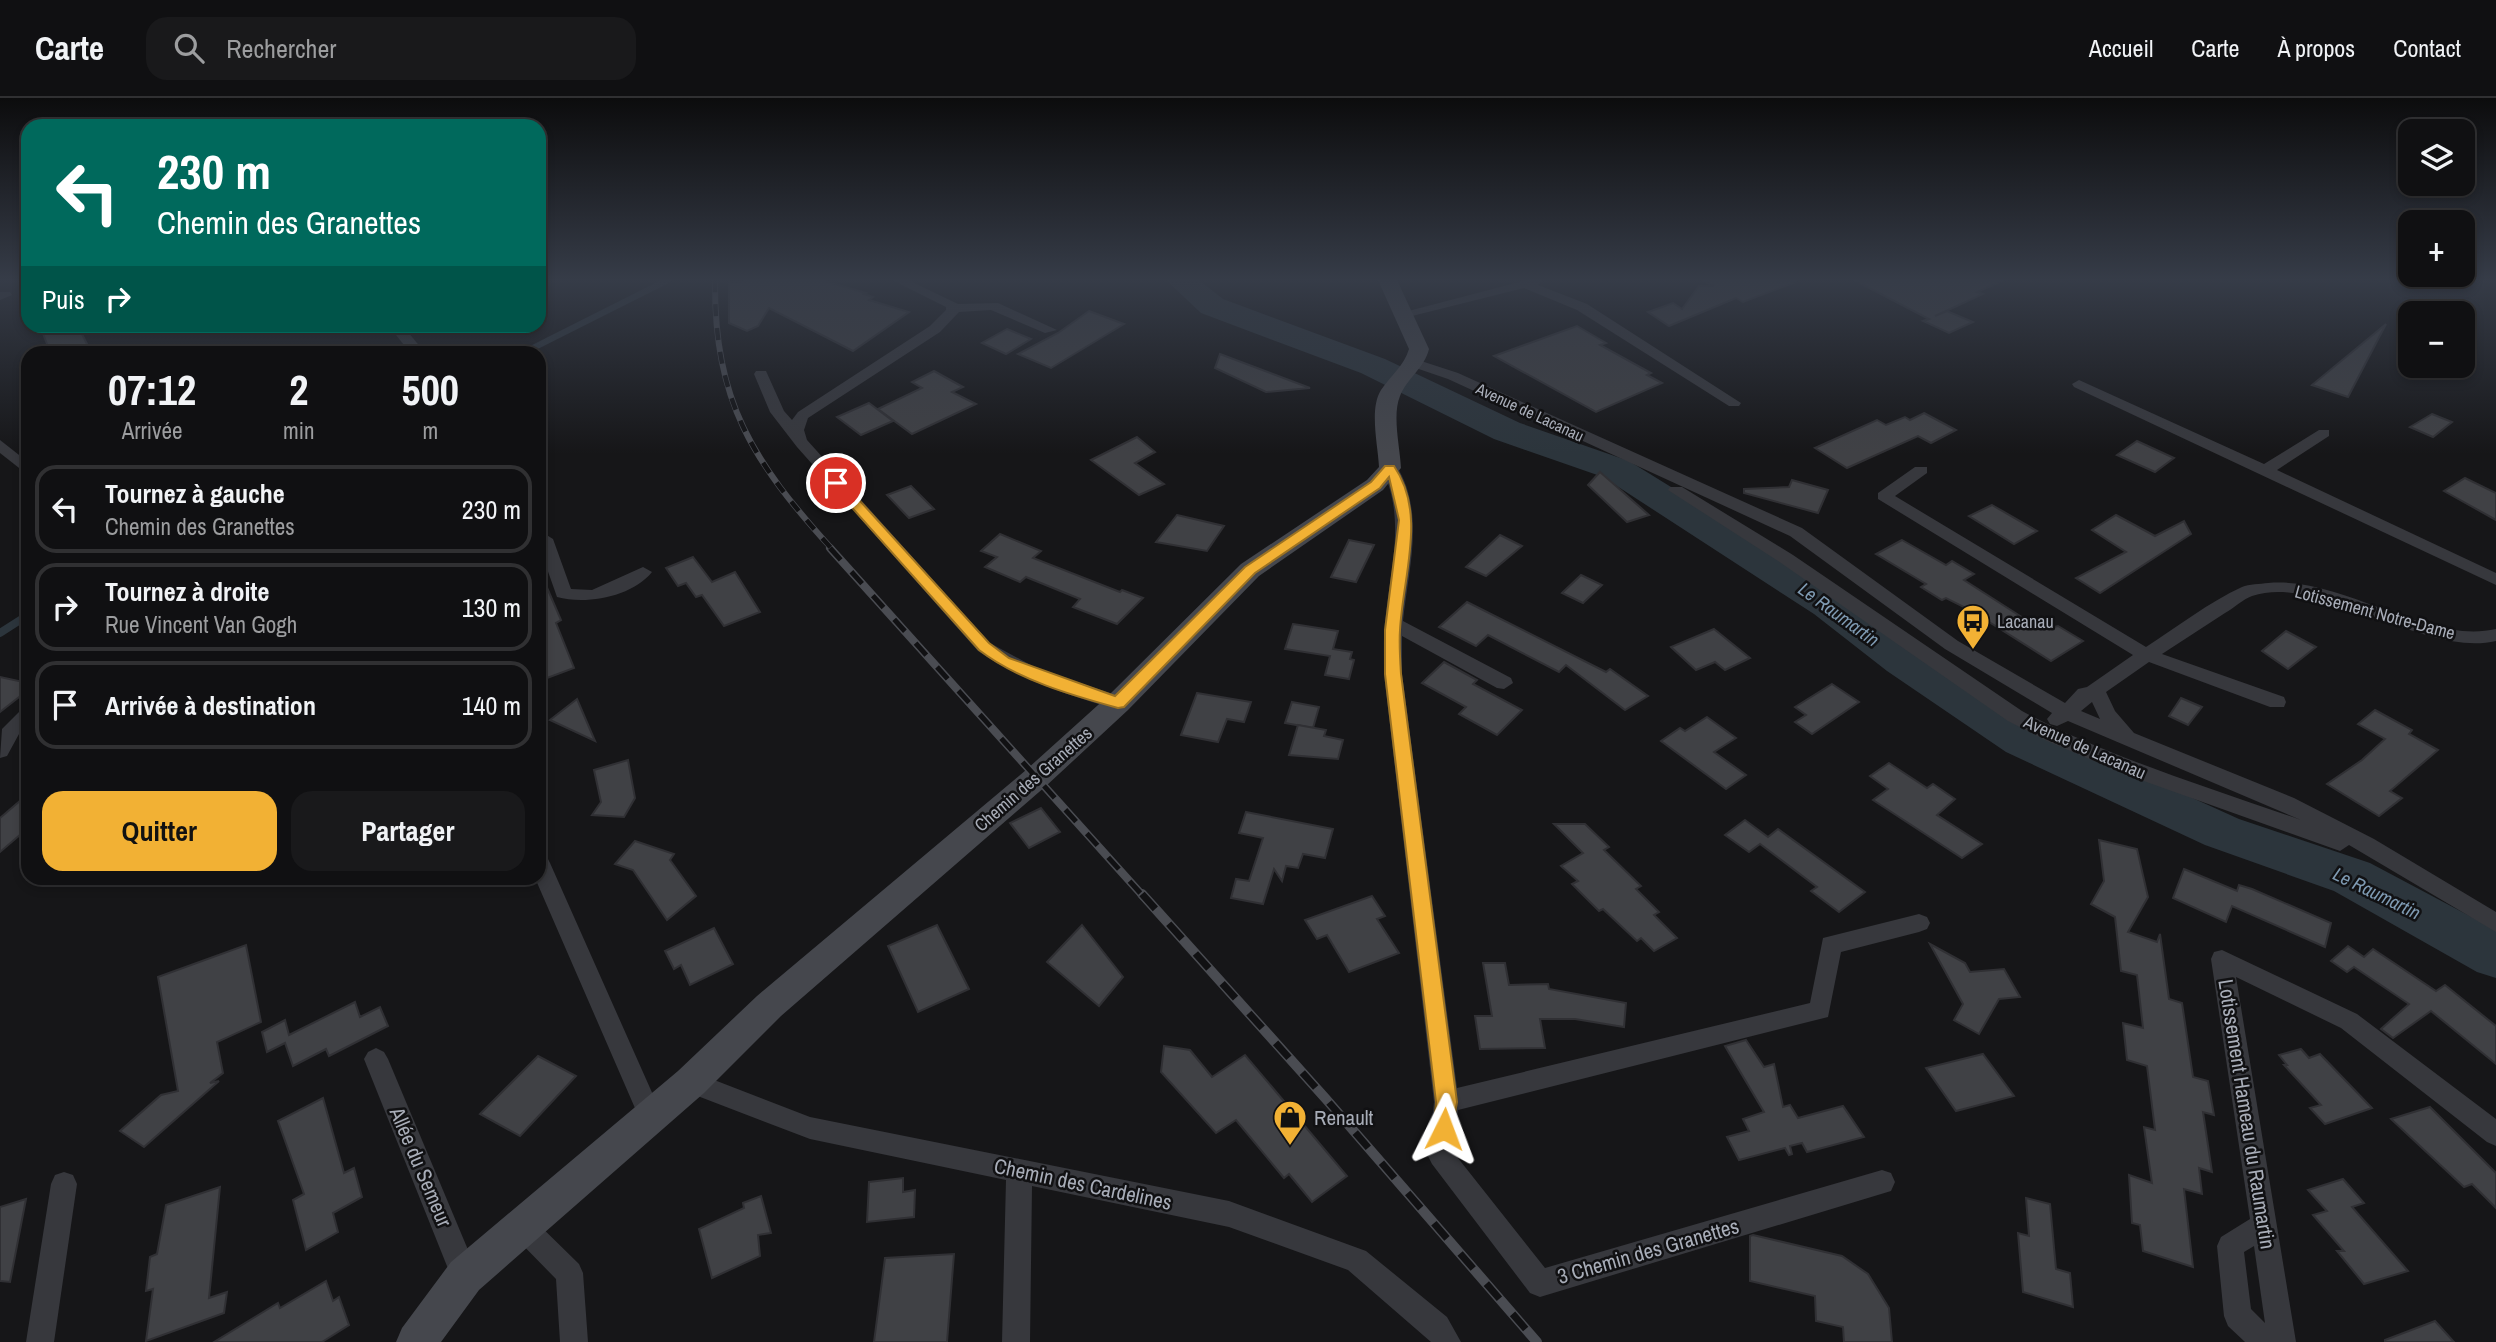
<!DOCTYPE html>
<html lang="fr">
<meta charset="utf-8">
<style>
body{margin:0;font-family:"Archivo Narrow",sans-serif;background:#19191b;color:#f1f3f6;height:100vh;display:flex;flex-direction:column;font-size:26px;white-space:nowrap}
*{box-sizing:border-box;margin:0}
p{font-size:23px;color:#9c9d9f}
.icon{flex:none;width:38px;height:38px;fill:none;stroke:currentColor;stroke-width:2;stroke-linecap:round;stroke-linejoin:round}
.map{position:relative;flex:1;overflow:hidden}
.side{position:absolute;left:21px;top:248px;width:525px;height:539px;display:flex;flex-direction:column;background:#101012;border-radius:21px;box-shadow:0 4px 10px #0003,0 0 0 2px #303032}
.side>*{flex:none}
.guide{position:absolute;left:21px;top:21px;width:525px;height:214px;border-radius:21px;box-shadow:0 4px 10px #0003,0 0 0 2px #303032;background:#00695c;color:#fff;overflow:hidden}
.fabs{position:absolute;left:2398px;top:21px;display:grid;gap:14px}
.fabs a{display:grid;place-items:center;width:77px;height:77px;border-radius:14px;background:#101012;box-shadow:0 4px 10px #0003,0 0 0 2px #303032;font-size:35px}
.pin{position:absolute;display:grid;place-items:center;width:60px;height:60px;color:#fff;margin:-30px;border:4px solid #fff;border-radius:50%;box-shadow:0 2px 7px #0007}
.me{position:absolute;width:77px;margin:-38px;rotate:3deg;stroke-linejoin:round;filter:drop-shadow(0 0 5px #0008)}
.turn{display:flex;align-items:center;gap:24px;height:147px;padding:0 21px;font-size:32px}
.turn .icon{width:91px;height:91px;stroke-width:2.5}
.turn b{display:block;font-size:49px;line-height:60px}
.then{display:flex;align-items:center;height:66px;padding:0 21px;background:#0003;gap:14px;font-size:26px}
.eta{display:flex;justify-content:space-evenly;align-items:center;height:119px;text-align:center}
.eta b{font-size:42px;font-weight:800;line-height:49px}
.button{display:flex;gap:14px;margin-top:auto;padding:14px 21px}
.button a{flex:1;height:80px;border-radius:21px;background:#f2b134;color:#111;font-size:28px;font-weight:800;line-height:80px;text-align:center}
.button a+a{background:#19191b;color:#f1f3f6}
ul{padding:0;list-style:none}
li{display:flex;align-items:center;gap:21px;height:88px;margin:0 14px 10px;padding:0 7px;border:4px solid #303032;border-radius:21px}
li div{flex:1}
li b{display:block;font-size:26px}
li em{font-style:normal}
header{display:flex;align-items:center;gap:42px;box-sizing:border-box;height:98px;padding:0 35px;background:#101012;border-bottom:2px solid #303032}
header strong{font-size:33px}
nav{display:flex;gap:38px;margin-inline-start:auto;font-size:24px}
.search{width:490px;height:63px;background:#19191b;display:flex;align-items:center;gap:18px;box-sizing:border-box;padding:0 24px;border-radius:21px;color:#9c9d9f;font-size:26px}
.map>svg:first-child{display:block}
</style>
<header>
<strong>Carte</strong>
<div class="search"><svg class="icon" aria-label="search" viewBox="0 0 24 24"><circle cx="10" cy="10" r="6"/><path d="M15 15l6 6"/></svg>Rechercher</div>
<nav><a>Accueil</a><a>Carte</a><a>À propos</a><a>Contact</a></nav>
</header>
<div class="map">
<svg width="2496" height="1244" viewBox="0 0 2496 1244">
<rect width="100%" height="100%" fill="#161618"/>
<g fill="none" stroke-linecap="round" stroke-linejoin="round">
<path stroke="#2c353c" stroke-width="6" d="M521 256 668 182"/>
<path stroke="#2c353c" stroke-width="8" d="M0 535 28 517"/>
<path fill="#2c353c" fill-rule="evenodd" d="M1166 182H1199L1223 201 1385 261 1520 325 1629 363 1844 496 1917 553 2038 630 2239 721 2370 765 2496 832V880L2477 874 2334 793 2205 747 2006 654 1887 573 1814 516 1603 379 1494 341 1361 275 1201 215Z"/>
</g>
<g fill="#404145" stroke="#303034" stroke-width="2">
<path d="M753 182H821L866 195 864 196 873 199 869 202 909 214 853 253 769 210 758 228 747 233 729 225V185Z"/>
<path d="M1702 182H1796V184L1743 204 1736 200 1669 228 1648 214 1673 205 1682 211 1699 188H1714Z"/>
<path d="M1854 182H2004L1977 194 1983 196 1935 218 1947 213 1973 224 1949 235 1923 223 1929 221Z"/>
<path d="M1089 213 1124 226 1051 270 1018 256 1058 235Z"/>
<path d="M2386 226 2348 299 2312 287Z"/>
<path d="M63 228H78L92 256H51L42 233Z"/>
<path d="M1577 228 1606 245 1600 247 1651 275 1647 277 1662 285 1596 314 1494 258Z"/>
<path d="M1007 231 1031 241 1006 256 982 245Z"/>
<path d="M1220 256 1310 290 1266 294 1215 270Z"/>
<path d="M934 273 963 289 952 294 976 306 912 336 878 311 922 290 912 284Z"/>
<path d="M869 305 893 323 861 337 837 319Z"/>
<path d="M1924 315 1956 332 1931 345 1918 338 1847 370 1815 350 1877 322 1886 327 1905 319 1910 322Z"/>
<path d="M2432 316 2452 324 2433 339 2410 329Z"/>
<path d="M1137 339 1155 354 1135 365 1164 386 1139 397 1091 362Z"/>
<path d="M2137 343 2174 360 2155 374 2117 357Z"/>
<path d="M1600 374 1649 417 1627 424 1588 387Z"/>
<path d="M2465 380 2496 395V422L2444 393Z"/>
<path d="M1792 382 1828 392 1818 415 1744 395V391L1789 389Z"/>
<path d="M911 388 934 411 909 420 887 397Z"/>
<path d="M1992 407 2037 433 2014 446 1969 418Z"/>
<path d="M1177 417 1224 428 1207 453 1156 444Z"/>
<path d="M2116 417 2155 438 2184 423 2191 436 2100 495 2076 480 2126 454 2092 432Z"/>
<path d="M1000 436 1041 453 1033 460 1120 494 1122 492 1143 500 1117 526 1073 509 1080 501 1026 479 1020 484 985 469 997 459 981 453Z"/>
<path d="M1500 437 1522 448 1486 478 1466 469Z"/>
<path d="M1349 442 1374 447 1356 484 1331 479Z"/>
<path d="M1902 442 1946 467 1952 463 1974 476 1964 482 2042 532 2058 528 2083 543 2051 563 1970 512 1946 500 1942 502 1921 489 1926 486 1876 456Z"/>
<path d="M693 459 712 484 735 474 760 514 724 528 702 497 696 499 686 485 678 488 666 470Z"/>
<path d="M539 471 561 522 556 525 574 570 539 583Z"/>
<path d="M1581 477 1602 487 1583 505 1562 495Z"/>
<path d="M1467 504 1606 574 1610 571 1648 598 1625 612 1566 567 1559 574 1488 537 1476 548 1439 529Z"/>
<path d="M1293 526 1338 533 1333 551 1352 554 1350 561 1354 562 1349 581 1325 577 1330 558 1285 551Z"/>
<path d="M1714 531 1750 560 1725 572 1715 564 1696 572 1671 549Z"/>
<path d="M2286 533 2316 549 2288 571 2262 553Z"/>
<path d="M1444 564 1477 582 1473 586 1522 612 1497 637 1459 616 1466 609 1422 585Z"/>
<path d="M0 579 28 585V592L0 614Z"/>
<path d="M1832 586 1859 604 1812 636 1795 624 1806 617 1795 609Z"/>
<path d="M1197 595 1251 604 1244 624 1227 621 1218 644 1181 637Z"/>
<path d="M2181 600 2202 609 2188 627 2169 618Z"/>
<path d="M577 601 595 643 550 622Z"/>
<path d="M1292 604 1319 609 1313 630 1285 625Z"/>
<path d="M2375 612 2412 632 2409 636 2438 652 2390 693 2402 700 2379 718 2327 686 2362 662 2385 641 2358 626Z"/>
<path d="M1707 619 1736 640 1714 654 1746 677 1726 691 1661 643 1680 630 1685 633Z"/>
<path d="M1298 627 1326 632 1324 638 1343 642 1338 661 1289 657Z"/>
<path d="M628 662 635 700 624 719 592 717 601 704 594 672Z"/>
<path d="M1889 665 1927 690 1933 686 1955 701 1937 717 1982 746 1962 760 1873 702 1888 691 1870 678Z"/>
<path d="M28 696V730L0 754V720Z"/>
<path d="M1041 710 1060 734 1029 750 1010 725Z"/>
<path d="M1246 714 1333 731 1325 760 1303 756 1298 770 1286 768 1282 783 1274 771 1263 806 1231 800 1236 781 1249 783 1263 740 1239 735Z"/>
<path d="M1745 722 1768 739 1778 731 1865 794 1839 814 1811 793 1817 789 1760 746 1749 754 1725 737Z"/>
<path d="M1554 726H1585L1609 749 1604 752 1641 788 1636 791 1659 814 1654 817 1677 840 1654 853 1641 840 1637 843 1603 811 1599 813 1572 786 1578 783 1561 768 1583 755Z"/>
<path d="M2099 742 2137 751 2148 799 2128 834 2157 844 2160 836 2169 901 2182 905 2193 979 2208 983 2214 1017 2203 1014 2212 1074 2199 1070 2202 1096 2184 1091 2193 1169 2143 1153 2140 1127 2132 1125 2129 1077 2152 1085 2144 1029 2155 1032 2147 968 2127 962 2123 925 2143 930 2137 877 2121 873 2115 819 2091 806 2104 783Z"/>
<path d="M635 743 674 756 670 762 696 798 667 822 633 772 615 766Z"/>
<path d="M2184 771 2237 793 2239 787 2252 791 2331 825 2325 849 2232 808 2226 824 2173 800Z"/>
<path d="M1372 798 1385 818 1377 821 1399 855 1349 874 1327 837 1317 841 1305 822Z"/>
<path d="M937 827 969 891 918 914 888 848Z"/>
<path d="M1082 827 1123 879 1099 908 1047 864Z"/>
<path d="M714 830 733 866 690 887 681 867 674 871 665 853Z"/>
<path d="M1930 846 1965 865 1970 874 2004 871 2020 899 1999 901 1979 936 1954 922 1963 906Z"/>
<path d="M246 847 261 924 217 944 223 975 210 985 219 983 144 1049 120 1033 161 997 178 993 158 879Z"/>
<path d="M2348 848 2364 859 2373 851 2436 893 2445 887 2496 928V966L2431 913 2393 940 2381 931 2409 906 2354 869 2347 874 2331 863Z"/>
<path d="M1483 865H1505L1509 887 1548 886 1549 891 1626 905 1624 929 1575 921H1540L1545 950 1480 951 1475 918H1492Z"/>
<path d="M355 904 360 919 380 909 388 928 329 958 326 951 293 968 285 945 267 954 262 934 285 922 289 937Z"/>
<path d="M1746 942 1764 969 1774 966 1783 1009 1790 1007 1798 1020 1843 1008 1864 1039 1807 1054 1802 1045 1790 1048 1792 1056 1789 1057 1785 1050 1739 1062 1727 1039 1749 1033 1743 1021 1764 1014 1725 948Z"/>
<path d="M1164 948 1190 952 1212 979 1245 957 1347 1078 1312 1104 1289 1076 1284 1080 1236 1022 1216 1035 1161 974Z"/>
<path d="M2301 951 2309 960 2320 956 2372 1010 2325 1026 2310 1010 2321 1007 2284 967H2287L2279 957Z"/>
<path d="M1983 956 2014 998 1956 1013 1926 970Z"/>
<path d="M538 958 576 978 520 1038 480 1016Z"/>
<path d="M323 1000 344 1075 354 1070 362 1099 333 1115 338 1134 306 1152 293 1102 304 1096 278 1023Z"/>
<path d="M2430 1009 2496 1075V1110L2472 1086 2464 1089 2391 1021Z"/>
<path d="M903 1080V1094L915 1092 914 1119 867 1124 869 1084Z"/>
<path d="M2343 1081 2364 1105 2352 1109 2408 1173 2364 1186 2337 1153H2344L2313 1117 2327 1113 2308 1092Z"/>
<path d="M220 1089 209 1200 227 1194 224 1215 146 1243 153 1191 146 1193 150 1159 157 1156 166 1107Z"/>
<path d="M761 1098 771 1135 758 1137 760 1158 712 1180 699 1131 744 1110 743 1105Z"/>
<path d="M2026 1100 2050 1106 2056 1171 2070 1175 2073 1209 2023 1194 2018 1135 2029 1138Z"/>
<path d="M26 1101 10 1184 0 1183V1109Z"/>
<path d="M1753 1137 1842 1158 1868 1176 1889 1210 1892 1244H1844L1843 1229 1816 1223 1815 1198 1750 1183V1138Z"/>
<path d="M954 1156 947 1244H874L885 1160Z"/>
<path d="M326 1183 333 1203 339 1199 349 1227 322 1244H214L278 1205 280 1210Z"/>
<path d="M2435 1223 2454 1244H2385V1242Z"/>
</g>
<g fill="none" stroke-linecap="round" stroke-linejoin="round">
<g fill="#37383d" fill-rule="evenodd">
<path d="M892 182H908L958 206 998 205 1057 232 1045 235 991 212 959 214 940 234 808 320 804 332 807 342 990 545 1038 571 1125 600 1128 605 1125 610 1118 612C1069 597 1020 582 978 553L797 349 770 314 754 276 756 273H766L784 313 792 322 798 314 930 228 946 212V209Z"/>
<path d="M1527 182H1543L1538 187 1587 206 1741 305 1739 308H1729L1577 212 1524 190 1404 220 1397 216Z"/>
<path d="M0 194H10L12 197 0 202Z"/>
<path d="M389 228H403L426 256H411Z"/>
<path d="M1415 261 1458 275 1802 430 1958 543 2065 605 2078 591 2087 589 2133 557 1878 401V395L1915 369H1927V375L1895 398 2146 549C2177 529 2209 504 2242 489 2249 486 2260 486 2268 485 2343 478 2426 547 2496 531V543C2423 560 2321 475 2252 498 2243 501 2234 510 2225 515 2204 529 2183 542 2162 556L2284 599 2286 604 2284 609H2270L2149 564 2106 594 2115 613 2134 635 2294 700 2374 741 2496 814V834L2349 747 2340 753 2127 677 2047 643 2008 623 1781 465 1668 392 1670 389H1682L1793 457 2022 613C2111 660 2207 689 2301 722L2068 623 2057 628 2050 626 2047 621 2052 615 1945 551 1790 438 1448 281 1410 268 1408 265ZM2092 604 2100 621 2081 613Z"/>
<path d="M2079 282 2264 366 2319 332H2329V338L2277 372 2496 475V487L2074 289 2072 286Z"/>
<path d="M0 342 28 364V377L0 355Z"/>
<path d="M1390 365 1396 367C1426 415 1408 471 1403 523L1511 580 1513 585 1504 591 1497 590 1402 538V576L1457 990 1810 905 1823 840 1919 816 1927 819 1930 825 1927 831 1919 834 1841 854 1828 919 1458 1012 1454 1055 1545 1170 1882 1072 1891 1075 1895 1084 1891 1093 1540 1199 1530 1195 1432 1066 1428 1058 1434 1004 1384 576C1384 556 1383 536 1386 515 1392 464 1405 419 1382 370Z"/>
<path d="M545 436 553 441 571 491 592 492 643 469 652 474C632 499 586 507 557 499L539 448V438Z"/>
<path d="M28 610V628L19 636 7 658 0 660 2 631 21 612Z"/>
<path d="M539 757 547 759 550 765 662 1017 659 1025 650 1028 641 1025 638 1017 535 780H539Z"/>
<path d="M2222 852 2357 916 2496 1021V1048L2487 1044 2341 930 2236 879 2296 1244H2245L2228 1228 2224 1218 2217 1148 2221 1139 2250 1121 2211 861 2214 854ZM2254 1148 2265 1225 2251 1211 2244 1154Z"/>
<path d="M376 950 384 954 388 961 479 1178 475 1188 465 1191 455 1188 364 961 368 954Z"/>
<path d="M691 973 810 1019 1229 1103 1366 1153 1447 1219 1461 1244H1431L1348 1172 1229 1129 1032 1088 1030 1244H1002L1006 1082 810 1041 682 992 679 984 682 976Z"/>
<path d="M64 1074 73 1077 77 1086 54 1244H26L51 1086 55 1077Z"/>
<path d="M521 1114 530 1118 579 1166 583 1175 588 1244H560L556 1181 512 1136 508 1127 512 1118Z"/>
</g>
<path fill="#45474d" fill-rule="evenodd" d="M1378 182H1397L1429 251C1424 271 1407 280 1400 298 1392 317 1400 349 1401 370L1383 392 1259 478 1128 612 1046 688 781 918 704 995 479 1192 441 1244H396L402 1230 451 1164 678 973 757 898 1026 672 1108 598 1241 466 1367 382 1379 369C1378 347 1369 311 1381 292 1391 277 1404 268 1409 251Z"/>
<defs>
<path id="rail-far2" d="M715 182C714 304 753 364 832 451"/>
<path id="rail-far1" d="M830 450 1143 798"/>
<path id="rail" d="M1142 796 1326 1001 1537 1244"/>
</defs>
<use href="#rail-far2" stroke="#4a4c52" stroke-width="6"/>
<use href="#rail-far1" stroke="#4a4c52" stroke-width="8"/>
<use href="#rail" stroke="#4a4c52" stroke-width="10"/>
<use href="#rail-far2" stroke="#111113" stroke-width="4.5" stroke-dasharray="12" stroke-linecap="butt"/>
<use href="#rail-far1" stroke="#111113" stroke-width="5" stroke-dasharray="16" stroke-linecap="butt"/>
<use href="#rail" stroke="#111113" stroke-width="7" stroke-dasharray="20" stroke-linecap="butt"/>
</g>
<linearGradient id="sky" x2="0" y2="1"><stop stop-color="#0c0c0d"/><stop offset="0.51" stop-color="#363c48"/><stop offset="1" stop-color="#363c48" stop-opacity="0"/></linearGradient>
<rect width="2496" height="356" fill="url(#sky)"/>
<path fill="#f2b134" stroke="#9d7322" stroke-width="2" d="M1385 368H1394C1427 416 1403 477 1400 532 1399 546 1400 561 1401 576L1457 1004 1451 1037 1444 1040 1437 1037 1434 1031 1436 1004 1385 576V532L1399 422 1389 379 1380 390 1255 475 1124 609 1118 610C1071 597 1018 582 979 552L830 385 841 382 989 545 1009 560 1115 598 1245 469 1371 384Z"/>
<defs>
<symbol id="bus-pin" viewBox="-11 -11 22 30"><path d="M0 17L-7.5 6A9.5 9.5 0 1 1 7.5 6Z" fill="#f2b134" stroke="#111113"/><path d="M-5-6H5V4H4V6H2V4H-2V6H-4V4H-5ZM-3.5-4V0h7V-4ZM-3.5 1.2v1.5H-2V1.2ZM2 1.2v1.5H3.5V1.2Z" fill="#111"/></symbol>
<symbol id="shop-pin" viewBox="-11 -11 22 30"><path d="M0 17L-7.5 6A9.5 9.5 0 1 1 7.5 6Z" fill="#f2b134" stroke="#111113"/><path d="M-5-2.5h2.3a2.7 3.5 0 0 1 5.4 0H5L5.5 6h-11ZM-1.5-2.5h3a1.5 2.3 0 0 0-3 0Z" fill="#111"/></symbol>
</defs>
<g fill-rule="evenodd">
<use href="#bus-pin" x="1954" y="504" width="38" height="52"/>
<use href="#shop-pin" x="1271" y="1000" width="38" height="52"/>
</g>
<g text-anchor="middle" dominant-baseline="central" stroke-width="5" stroke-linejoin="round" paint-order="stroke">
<g font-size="16" fill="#a8adb8" stroke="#111113">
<text transform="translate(1530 314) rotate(25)">Avenue de Lacanau</text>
</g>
<g font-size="18" fill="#a8adb8" stroke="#111113">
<text transform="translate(2375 514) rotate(15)">Lotissement Notre-Dame</text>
<text transform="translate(2085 649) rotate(24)">Avenue de Lacanau</text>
<text transform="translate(1033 681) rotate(-41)">Chemin des Granettes</text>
</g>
<g font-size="18" fill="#a8adb8" stroke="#111113" text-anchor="start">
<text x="1997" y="523">Lacanau</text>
</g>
<g font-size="19" font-style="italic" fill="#7f9bb3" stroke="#111113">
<text transform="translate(1839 516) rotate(36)">Le Raumartin</text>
<text transform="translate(2377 795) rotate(26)">Le Raumartin</text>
</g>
<g font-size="21" fill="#a8adb8" stroke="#111113">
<text transform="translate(2247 1016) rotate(81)">Lotissement Hameau du Raumartin</text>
<text transform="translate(421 1069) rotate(67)">Allée du Semeur</text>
<text transform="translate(1083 1086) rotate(12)">Chemin des Cardelines</text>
<text transform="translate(1648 1153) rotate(-16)">3 Chemin des Granettes</text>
</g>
<g font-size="21" fill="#a8adb8" stroke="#111113" text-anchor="start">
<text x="1314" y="1019">Renault</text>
</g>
</g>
</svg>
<div class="fabs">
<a><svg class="icon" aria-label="layers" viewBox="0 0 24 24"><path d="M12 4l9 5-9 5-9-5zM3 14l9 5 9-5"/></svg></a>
<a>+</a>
<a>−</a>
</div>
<div class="pin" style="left:836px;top:385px;background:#d93025"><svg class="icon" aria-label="arrive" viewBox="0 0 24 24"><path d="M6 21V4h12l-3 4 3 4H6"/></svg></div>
<svg class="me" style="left:1444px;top:1031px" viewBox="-20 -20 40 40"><path d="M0-17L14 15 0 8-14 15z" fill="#f2b134" stroke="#fff" stroke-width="4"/></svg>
<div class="guide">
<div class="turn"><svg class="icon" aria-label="left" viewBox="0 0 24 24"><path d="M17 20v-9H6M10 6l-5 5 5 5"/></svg><div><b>230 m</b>Chemin des Granettes</div></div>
<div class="then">Puis<svg class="icon" aria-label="right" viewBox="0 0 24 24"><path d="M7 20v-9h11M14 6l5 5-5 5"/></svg></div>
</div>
<section class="side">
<div class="eta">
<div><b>07:12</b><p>Arrivée</p></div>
<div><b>2</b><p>min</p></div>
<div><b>500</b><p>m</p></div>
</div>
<ul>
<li><svg class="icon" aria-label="left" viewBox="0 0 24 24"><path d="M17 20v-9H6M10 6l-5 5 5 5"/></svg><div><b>Tournez à gauche</b><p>Chemin des Granettes</p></div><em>230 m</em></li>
<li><svg class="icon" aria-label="right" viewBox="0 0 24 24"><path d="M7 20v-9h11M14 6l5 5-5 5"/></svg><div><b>Tournez à droite</b><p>Rue Vincent Van Gogh</p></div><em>130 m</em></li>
<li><svg class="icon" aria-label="arrive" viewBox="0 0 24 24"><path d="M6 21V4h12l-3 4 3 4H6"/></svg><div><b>Arrivée à destination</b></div><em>140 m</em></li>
</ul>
<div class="button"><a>Quitter</a><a>Partager</a></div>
</section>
</div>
